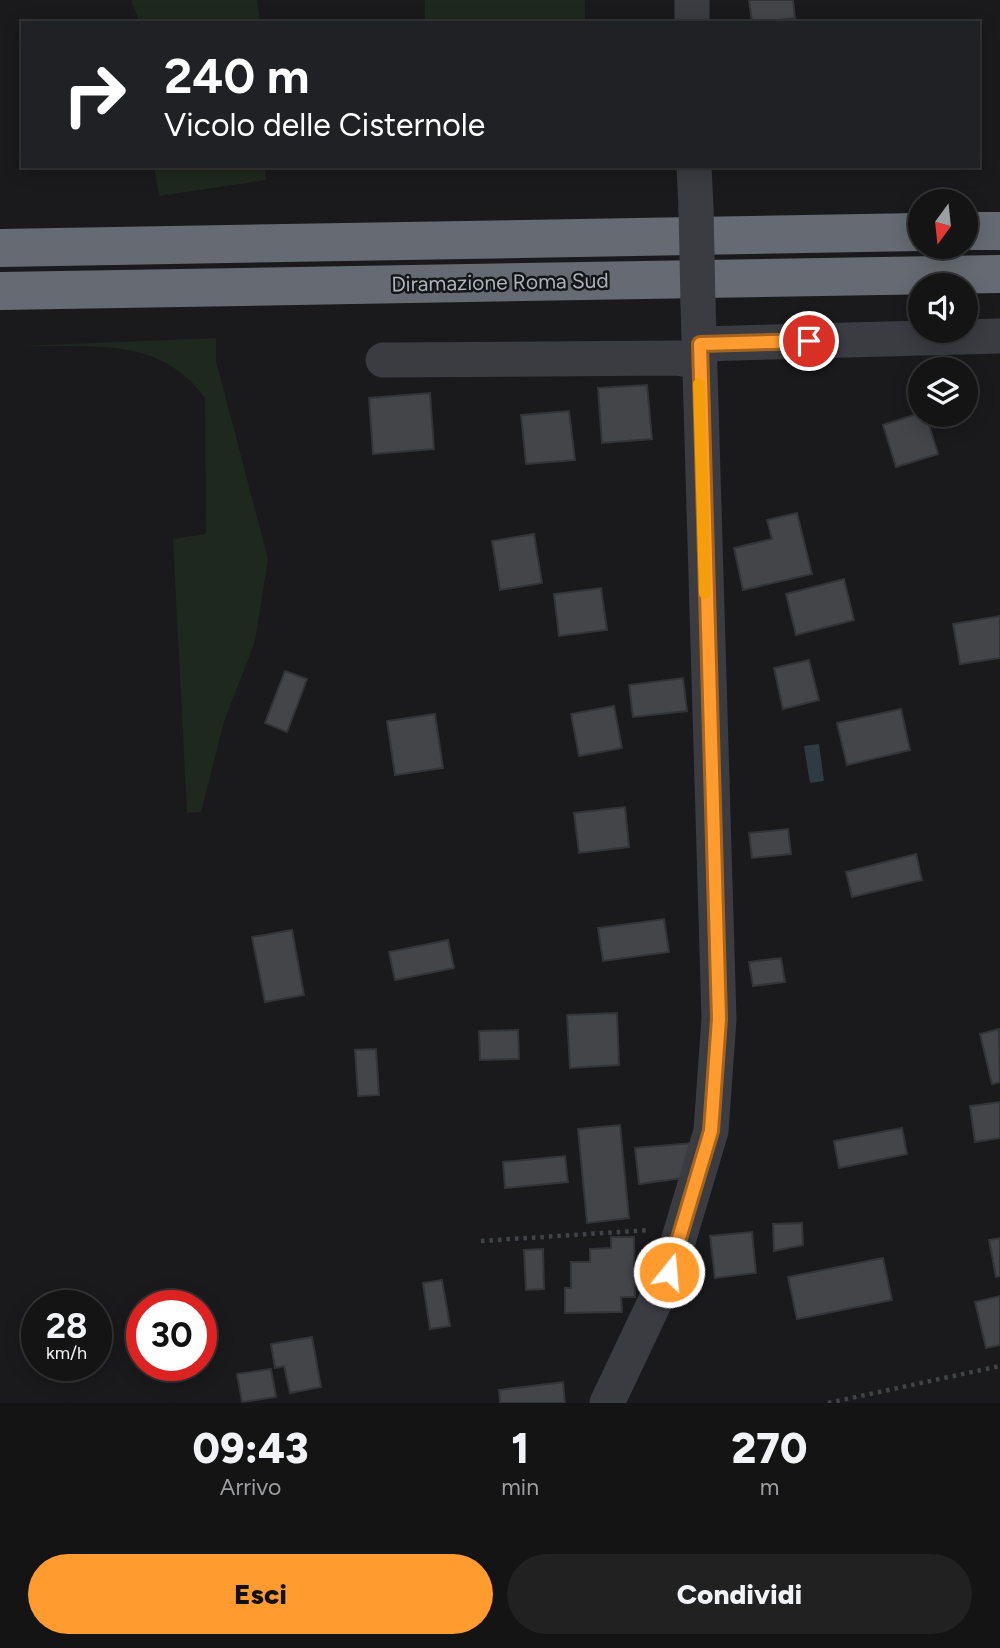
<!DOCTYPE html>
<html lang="it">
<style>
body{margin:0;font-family:Figtree,sans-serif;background:#212122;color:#f1f3f6;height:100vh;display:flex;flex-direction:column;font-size:26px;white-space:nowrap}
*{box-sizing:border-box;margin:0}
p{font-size:23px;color:#9d9ea0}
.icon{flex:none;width:38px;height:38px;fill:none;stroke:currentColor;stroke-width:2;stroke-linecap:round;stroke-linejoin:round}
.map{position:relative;height:1403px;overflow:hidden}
.details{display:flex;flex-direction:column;background:#141415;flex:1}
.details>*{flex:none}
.guide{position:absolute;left:21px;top:21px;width:959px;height:147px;border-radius:0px;box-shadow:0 4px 18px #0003,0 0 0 2px #333334;background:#202124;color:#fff;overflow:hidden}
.needle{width:46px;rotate:195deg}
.controls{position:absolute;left:908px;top:189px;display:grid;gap:14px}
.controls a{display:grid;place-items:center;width:70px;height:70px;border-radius:50%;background:#141415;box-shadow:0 4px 18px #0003,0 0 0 2px #333334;font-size:35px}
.speed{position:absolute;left:21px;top:1290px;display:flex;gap:14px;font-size:35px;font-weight:700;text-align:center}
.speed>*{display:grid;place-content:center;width:91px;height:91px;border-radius:50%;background:#141415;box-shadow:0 4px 18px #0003,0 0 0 2px #333334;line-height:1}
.speed small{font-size:18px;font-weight:400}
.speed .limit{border:10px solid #d22;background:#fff;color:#111}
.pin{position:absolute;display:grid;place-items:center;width:60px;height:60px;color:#fff;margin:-30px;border:4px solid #fff;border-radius:50%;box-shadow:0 2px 7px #0007}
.me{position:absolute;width:77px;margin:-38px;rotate:17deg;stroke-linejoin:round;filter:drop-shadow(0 0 5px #0008)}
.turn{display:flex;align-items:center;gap:24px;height:147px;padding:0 28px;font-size:32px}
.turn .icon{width:91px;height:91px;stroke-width:2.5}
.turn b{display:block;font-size:49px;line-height:60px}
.eta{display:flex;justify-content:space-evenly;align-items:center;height:119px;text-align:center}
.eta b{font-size:42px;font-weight:800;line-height:49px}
.action{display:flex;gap:14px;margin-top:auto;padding:14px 28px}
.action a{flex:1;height:80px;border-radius:42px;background:#ff9b2f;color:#111;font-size:28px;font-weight:800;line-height:80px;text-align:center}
.action a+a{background:#212122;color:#f1f3f6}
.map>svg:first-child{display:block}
</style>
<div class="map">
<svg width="1000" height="1403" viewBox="0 0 1000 1403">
<rect width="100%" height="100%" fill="#1a1a1c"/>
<g fill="#1f281f">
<path d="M131 0H257L260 23H140Z"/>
<rect x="425" y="0" width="160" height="23"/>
<path d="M154 166H265L266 180 159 196Z"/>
<path d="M216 338V361L268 559 255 641 224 722 201 812 187 813 173 539 206 534 205 398C159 335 90 348 22 346Z"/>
</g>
<path fill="#2e3c42" d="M819 744 824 781 810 783 804 746Z"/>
<g fill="#434549" stroke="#333438" stroke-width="2">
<path d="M749 0H793L795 18 752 23Z"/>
<path d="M647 385 652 439 602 443 598 388Z"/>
<path d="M430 393 434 449 373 454 369 398Z"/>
<path d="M569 411 575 460 526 464 521 415Z"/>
<path d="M920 413 926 415 938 454 896 467 883 425Z"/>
<path d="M797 513 812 574 743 590 734 548 772 539 767 520Z"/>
<path d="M534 534 542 583 500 590 492 541Z"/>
<path d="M844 579 854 620 796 635 786 594Z"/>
<path d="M601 588 607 630 559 636 554 594Z"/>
<path d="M1000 616V658L960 664 953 624Z"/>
<path d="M809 660 819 700 783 709 774 668Z"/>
<path d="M285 671 307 679 287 732 265 723Z"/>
<path d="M683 678 687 711 633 717 629 685Z"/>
<path d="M614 706 622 748 579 756 571 714Z"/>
<path d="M901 709 910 750 847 765 837 723Z"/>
<path d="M435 714 443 768 395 775 387 721Z"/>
<path d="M625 807 629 847 579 853 574 813Z"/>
<path d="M788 829 791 854 752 858 749 833Z"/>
<path d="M916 854 922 880 852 897 846 872Z"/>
<path d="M664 919 669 952 603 961 598 928Z"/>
<path d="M292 930 304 995 265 1002 252 937Z"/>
<path d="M448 940 454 968 395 980 389 952Z"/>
<path d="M781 958 785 982 753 986 749 962Z"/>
<path d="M617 1013 619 1065 570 1068 567 1015Z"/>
<path d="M999 1029 1000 1082 992 1084 980 1034Z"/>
<path d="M518 1030 519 1059 480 1060 479 1031Z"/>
<path d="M376 1049 379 1095 358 1096 355 1050Z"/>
<path d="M1000 1102V1138L975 1142 970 1106Z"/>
<path d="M620 1125 629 1218 587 1223 578 1129Z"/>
<path d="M902 1128 907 1154 839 1168 834 1141Z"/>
<path d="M692 1143 683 1178 639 1184 635 1148Z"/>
<path d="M565 1156 568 1182 505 1188 503 1162Z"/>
<path d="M802 1223 803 1245 774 1251 773 1224Z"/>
<path d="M752 1232 756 1273 715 1278 710 1236Z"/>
<path d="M611 1237H634L635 1297H621L622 1312 565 1313V1288H571V1262H590V1249L611 1248Z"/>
<path d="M1000 1238V1276L996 1277 989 1240Z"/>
<path d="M543 1249 544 1289 526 1290 524 1250Z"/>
<path d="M883 1258 892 1300 797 1319 788 1277Z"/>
<path d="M442 1280 450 1326 430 1329 423 1283Z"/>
<path d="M1000 1296V1345L986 1348 975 1302Z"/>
<path d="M312 1337 321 1387 290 1393 284 1366 275 1368 271 1344Z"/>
<path d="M271 1369 276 1397 242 1402 237 1374Z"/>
<path d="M563 1382 565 1403H500L499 1390Z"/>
</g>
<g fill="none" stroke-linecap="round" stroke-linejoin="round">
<g stroke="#404449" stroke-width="4.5" stroke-dasharray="3.5 5" stroke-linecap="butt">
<path d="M481 1241 650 1230"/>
<path d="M828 1403 1000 1366"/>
</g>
<g stroke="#3a3c41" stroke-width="35">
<path d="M692 23V0"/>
<path d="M694 166 696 208"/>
<path d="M700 344 1000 336"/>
<path d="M383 360 678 358 698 362"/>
<path d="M607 1403 669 1272 711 1131 719 1019 698 303"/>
</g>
<g stroke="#666b73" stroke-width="38">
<path d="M966 231H1000"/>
<path d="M0 248 920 232"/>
<path d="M0 291 1000 274"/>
</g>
<path stroke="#3a3c41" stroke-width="35" d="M696 208 698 303"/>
</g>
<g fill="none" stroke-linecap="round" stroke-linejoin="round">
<defs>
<path id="route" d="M669 1272 711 1131 719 1019 700 344 809 341"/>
</defs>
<use href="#route" stroke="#a6651f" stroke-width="18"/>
<use href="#route" stroke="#ff9b2f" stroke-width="12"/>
<path stroke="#f59e0b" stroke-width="12" d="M699 384 705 593"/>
</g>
<g text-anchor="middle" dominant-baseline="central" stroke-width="5" stroke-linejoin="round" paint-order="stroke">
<g font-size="21" fill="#abb3bc" stroke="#141517">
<text transform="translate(500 282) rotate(-1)">Diramazione Roma Sud</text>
</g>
</g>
</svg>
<div class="controls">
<a><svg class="needle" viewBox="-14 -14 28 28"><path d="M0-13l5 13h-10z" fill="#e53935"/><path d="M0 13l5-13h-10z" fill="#9d9ea0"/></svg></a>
<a><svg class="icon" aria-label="sound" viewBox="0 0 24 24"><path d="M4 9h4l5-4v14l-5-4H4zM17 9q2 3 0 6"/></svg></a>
<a><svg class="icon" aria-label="layers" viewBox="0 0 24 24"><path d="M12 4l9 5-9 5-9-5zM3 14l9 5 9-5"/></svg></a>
</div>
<div class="speed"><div>28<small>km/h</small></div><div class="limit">30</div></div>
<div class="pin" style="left:809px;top:341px;background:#d93025"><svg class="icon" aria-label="arrive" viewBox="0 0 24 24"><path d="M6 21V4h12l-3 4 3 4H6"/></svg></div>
<svg class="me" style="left:669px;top:1272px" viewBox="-20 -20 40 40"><circle r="17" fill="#ff9b2f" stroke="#fff" stroke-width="3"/><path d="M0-11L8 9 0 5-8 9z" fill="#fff"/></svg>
<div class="guide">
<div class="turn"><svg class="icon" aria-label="right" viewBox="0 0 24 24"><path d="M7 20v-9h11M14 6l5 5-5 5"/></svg><div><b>240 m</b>Vicolo delle Cisternole</div></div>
</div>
</div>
<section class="details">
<div class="eta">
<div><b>09:43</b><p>Arrivo</p></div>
<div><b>1</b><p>min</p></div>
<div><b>270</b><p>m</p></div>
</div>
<div class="action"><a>Esci</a><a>Condividi</a></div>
</section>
